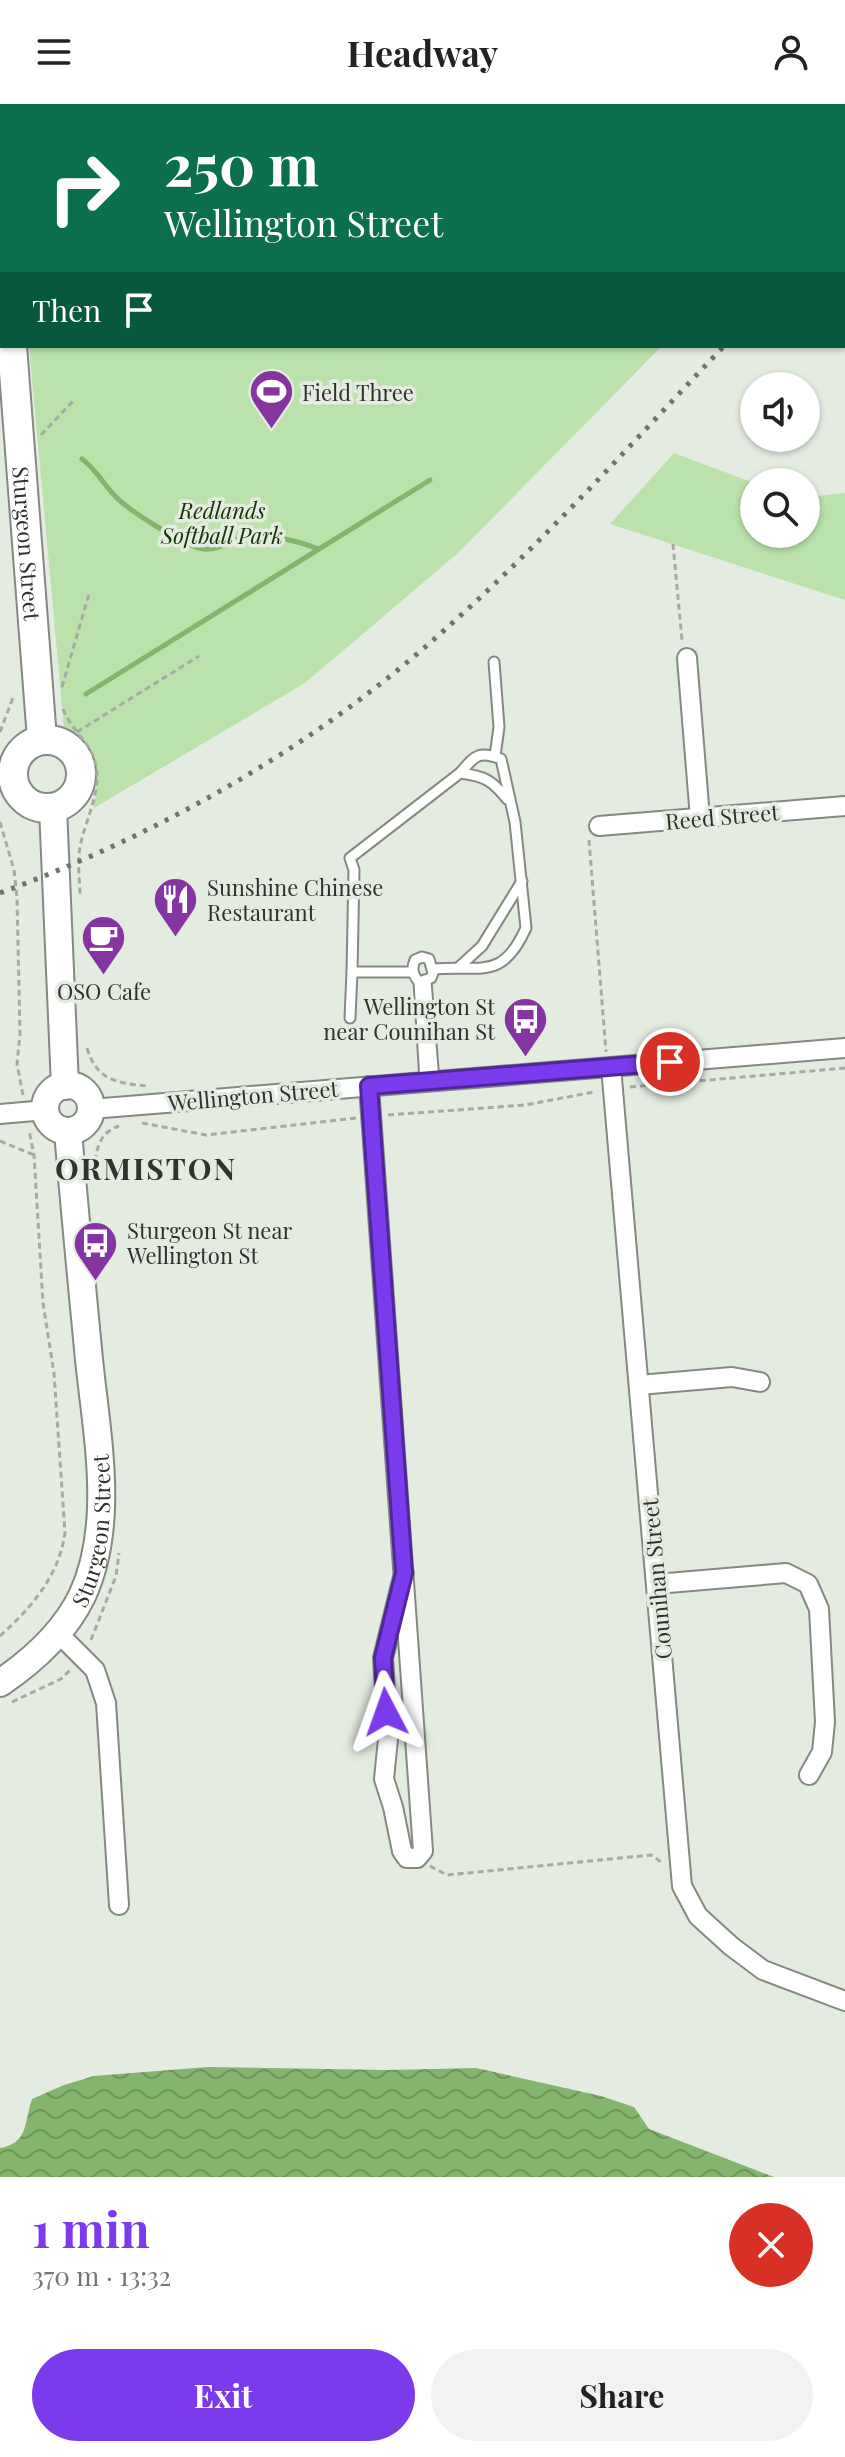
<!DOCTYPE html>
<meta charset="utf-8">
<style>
body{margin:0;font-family:"Playfair Display",serif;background:#f2f2f2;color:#222;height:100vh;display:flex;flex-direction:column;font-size:30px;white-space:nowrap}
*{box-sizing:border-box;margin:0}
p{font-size:26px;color:#767676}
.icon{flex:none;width:44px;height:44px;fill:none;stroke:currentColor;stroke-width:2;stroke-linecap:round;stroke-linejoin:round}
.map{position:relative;height:2073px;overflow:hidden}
.panel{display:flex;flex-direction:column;background:#fff;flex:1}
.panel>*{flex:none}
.banner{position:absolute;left:0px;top:0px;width:846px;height:244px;box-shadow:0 2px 6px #0004;background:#0b6e4f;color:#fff;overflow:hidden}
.tools{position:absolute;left:740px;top:268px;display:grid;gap:16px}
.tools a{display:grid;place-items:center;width:80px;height:80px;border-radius:50%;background:#fff;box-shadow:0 2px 6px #0004;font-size:40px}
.pin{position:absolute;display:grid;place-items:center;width:68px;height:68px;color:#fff;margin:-34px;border:4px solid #fff;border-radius:50%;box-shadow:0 2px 8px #0007}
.me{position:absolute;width:88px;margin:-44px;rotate:356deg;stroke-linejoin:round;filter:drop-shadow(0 0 6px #0008)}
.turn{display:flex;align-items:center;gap:28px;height:168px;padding:0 32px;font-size:36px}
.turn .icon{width:104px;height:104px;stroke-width:2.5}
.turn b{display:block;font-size:56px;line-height:68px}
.then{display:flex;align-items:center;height:76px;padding:0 32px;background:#0003;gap:16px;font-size:30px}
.round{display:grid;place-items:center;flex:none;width:84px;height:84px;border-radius:42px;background:#f2f2f2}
.head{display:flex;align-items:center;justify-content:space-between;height:136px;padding:0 32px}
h1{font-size:48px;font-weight:700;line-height:60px;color:#7c3aed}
.button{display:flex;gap:16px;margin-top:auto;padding:16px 32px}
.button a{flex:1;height:92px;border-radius:48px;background:#7c3aed;color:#fff;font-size:32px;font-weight:700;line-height:92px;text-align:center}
.button a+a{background:#f2f2f2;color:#222}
header{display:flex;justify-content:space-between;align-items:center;height:104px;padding:0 32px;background:#fff;font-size:36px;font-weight:700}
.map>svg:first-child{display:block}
</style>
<header><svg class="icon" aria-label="menu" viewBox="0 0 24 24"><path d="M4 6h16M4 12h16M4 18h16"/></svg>Headway<svg class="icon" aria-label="person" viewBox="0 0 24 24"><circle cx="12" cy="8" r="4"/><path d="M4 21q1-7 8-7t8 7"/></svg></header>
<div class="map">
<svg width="845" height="2073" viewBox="0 0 845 2073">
<defs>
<pattern id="water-waves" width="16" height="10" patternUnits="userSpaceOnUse" patternTransform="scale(2)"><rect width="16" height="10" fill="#84b56c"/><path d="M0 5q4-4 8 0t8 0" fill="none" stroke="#6c9459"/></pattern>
</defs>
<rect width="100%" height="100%" fill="#e4ebe1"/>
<g fill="#bbe2aa">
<path d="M7 0H845V56L844 2Z"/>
<path d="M29 242H662L458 449 305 579 94 704C99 662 101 650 64 624Z"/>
<path d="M674 349 754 379V430H806V393L845 389V496L610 420Z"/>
</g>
<path fill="url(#water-waves)" d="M208 1963 387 1966 476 1964 601 1992 634 2003 649 2025 774 2073H0V2044C29 2039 24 2018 32 1995L64 1981 94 1972Z"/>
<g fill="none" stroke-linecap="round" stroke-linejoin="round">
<g stroke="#84b56c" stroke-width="5">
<path d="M82 355C96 365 103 380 115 392 128 406 186 443 204 445 219 447 232 435 245 433 268 430 297 436 318 445"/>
<path d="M86 590 430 376"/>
</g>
<defs>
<g id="lane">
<path d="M494 558 499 623 495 652"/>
<path d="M460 669C484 672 492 676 507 695"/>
<path d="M459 863 482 842 522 777"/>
<path d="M413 868H352L354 766 350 754 460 669C475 652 478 646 501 655L515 718 526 824C502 877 482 861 433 865"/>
<path d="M426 877 434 977"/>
<path d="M419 878 431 874 433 869 429 855 422 853 415 856C411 865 413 871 419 878L425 977"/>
<path d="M350 914 352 868"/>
</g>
<g id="street">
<path d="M687 554 700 714"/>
<path d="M599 722 845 702"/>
<path d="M611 963 682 1782 698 1812 731 1842 763 1866 845 1897"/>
<path d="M369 982 423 1747 417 1754H407L402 1747 393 1703 384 1675 388 1635 383 1554 404 1469"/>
<path d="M91 1005 845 944"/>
<path d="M0 1010 46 1006"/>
<path d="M639 1281 732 1273 760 1278"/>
<path d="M656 1480 786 1469 808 1480 819 1505 825 1618 822 1648 809 1671"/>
<path d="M58 1529 95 1566 106 1599 119 1801"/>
</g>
<g id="secondary">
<path d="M53 704 65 982"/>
<circle cx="68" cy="1004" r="23"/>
<path id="s1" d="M0 1579C34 1556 64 1529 82 1492 117 1417 95 1324 88 1245 81 1172 74 1100 68 1027"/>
</g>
<g id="primary">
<path d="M0 89 2 111"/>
<path id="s2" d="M12 242 42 635"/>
<circle cx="47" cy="670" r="34"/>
</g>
</defs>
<use href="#lane" stroke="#848a81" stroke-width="13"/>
<use href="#street" stroke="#848a81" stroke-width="22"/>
<use href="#secondary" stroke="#848a81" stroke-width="30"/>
<use href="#primary" stroke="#848a81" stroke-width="32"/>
<g stroke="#a5aaa2" stroke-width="3" stroke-dasharray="6 4" stroke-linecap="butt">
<path d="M553 0V2"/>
<path d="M379 2 380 0"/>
<path d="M387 2 389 0"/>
<path d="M41 331 73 297"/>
<path d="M673 440 682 536"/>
<path d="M62 583 89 490"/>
<path d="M63 605C71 625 89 638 95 658 103 686 85 716 80 743 77 759 80 777 80 793"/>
<path d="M0 628 14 591"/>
<path d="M77 628 199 552"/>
<path d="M0 718 14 766 17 794 20 930 17 960 23 991"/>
<path d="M589 736 606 948"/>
<path d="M87 944C97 977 117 979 148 982"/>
<path d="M630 983 845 964"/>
<path d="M388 1011 525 1001 594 988"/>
<path d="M142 1019 206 1031 356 1014"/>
<path d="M0 1037 34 1051"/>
<path d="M94 1067C96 1047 98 1029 119 1022"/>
<path d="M0 1532C31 1504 59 1472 65 1429L54 1269 43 1199 34 1051 29 1026"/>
<path d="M91 1536 116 1472 119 1449"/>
<path d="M12 1598 61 1575 71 1565"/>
<path d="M430 1762 447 1771 651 1751 661 1758"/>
</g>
<use href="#lane" stroke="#fff" stroke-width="9"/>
<use href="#street" stroke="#fff" stroke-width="18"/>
<use href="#secondary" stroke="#fff" stroke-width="26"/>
<use href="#primary" stroke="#fff" stroke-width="28"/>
<g stroke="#6f736c" stroke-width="5" stroke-dasharray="4 8" stroke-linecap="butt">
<path d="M844 115 845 114"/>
<path d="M0 789C160 730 312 644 440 530 541 441 631 340 724 242"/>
</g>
</g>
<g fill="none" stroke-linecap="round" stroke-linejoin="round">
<defs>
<path id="route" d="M386 1608 383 1554 404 1469 369 982 670 958"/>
</defs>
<use href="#route" stroke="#51269a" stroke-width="20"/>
<use href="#route" stroke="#7c3aed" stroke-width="14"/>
</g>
<defs>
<symbol id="stadium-pin" viewBox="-11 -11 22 30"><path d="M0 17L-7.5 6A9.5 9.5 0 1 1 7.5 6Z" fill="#8734a3" stroke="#e4ebe1"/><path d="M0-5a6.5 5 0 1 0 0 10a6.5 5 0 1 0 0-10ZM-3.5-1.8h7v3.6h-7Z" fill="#fff"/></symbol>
<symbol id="restaurant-pin" viewBox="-11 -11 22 30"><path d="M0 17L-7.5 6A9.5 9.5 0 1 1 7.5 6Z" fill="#8734a3" stroke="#e4ebe1"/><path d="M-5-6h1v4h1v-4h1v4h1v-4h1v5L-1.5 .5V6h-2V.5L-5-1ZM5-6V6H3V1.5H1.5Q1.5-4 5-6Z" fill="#fff"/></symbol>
<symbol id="cafe-pin" viewBox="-11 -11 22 30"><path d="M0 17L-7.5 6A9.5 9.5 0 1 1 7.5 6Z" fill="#8734a3" stroke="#e4ebe1"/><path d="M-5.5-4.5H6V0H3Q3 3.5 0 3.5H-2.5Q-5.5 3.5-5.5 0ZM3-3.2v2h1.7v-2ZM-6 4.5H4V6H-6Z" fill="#fff"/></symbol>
<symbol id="bus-pin" viewBox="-11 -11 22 30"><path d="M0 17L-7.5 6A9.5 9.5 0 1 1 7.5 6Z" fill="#8734a3" stroke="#e4ebe1"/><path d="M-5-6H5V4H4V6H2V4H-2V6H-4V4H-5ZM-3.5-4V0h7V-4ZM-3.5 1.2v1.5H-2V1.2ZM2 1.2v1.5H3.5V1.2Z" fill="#fff"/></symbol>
</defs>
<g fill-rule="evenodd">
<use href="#stadium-pin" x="246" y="262" width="51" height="69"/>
<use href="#restaurant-pin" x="150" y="770" width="51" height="69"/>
<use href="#cafe-pin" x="78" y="808" width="51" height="69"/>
<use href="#bus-pin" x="500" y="890" width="51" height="69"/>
<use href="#bus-pin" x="70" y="1114" width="51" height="69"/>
</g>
<g text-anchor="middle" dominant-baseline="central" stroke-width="7" stroke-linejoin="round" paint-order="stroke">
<g font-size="22" fill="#30322e" stroke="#e4ebe1" text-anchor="start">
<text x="302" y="288">Field Three</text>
<text x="207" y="783">Sunshine Chinese<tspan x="207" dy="25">Restaurant</tspan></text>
<text x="104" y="887" text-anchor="middle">OSO Cafe</text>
<text x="495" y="902" text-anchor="end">Wellington St<tspan x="495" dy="25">near Counihan St</tspan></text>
<text x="127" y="1126">Sturgeon St near<tspan x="127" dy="25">Wellington St</tspan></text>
</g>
<g font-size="22" font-style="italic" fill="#133300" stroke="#e4ebe1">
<text x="222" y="406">Redlands<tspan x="222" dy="25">Softball Park</tspan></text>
</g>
<g font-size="22" fill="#30322e" stroke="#e4ebe1">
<text stroke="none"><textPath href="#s2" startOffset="198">Sturgeon Street</textPath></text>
<text transform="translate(722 712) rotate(-5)">Reed Street</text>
<text transform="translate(253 991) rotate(-5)">Wellington Street</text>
<text stroke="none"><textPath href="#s1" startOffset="188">Sturgeon Street</textPath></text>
<text transform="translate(656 1475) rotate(-95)">Counihan Street</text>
</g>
<g font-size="30" font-weight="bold" letter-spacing="2" fill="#30322e" stroke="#e4ebe1">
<text x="146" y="1064">ORMISTON</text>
</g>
</g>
</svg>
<div class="tools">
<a><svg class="icon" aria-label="sound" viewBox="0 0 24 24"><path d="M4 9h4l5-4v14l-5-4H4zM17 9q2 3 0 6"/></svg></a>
<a><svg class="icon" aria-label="search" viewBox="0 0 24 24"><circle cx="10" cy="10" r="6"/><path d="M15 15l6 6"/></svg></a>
</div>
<div class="pin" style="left:670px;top:958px;background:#d93025"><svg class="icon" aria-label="arrive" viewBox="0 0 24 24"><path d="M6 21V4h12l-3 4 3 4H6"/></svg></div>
<svg class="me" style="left:386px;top:1608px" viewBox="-20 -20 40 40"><path d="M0-17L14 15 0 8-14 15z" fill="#7c3aed" stroke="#fff" stroke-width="4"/></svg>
<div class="banner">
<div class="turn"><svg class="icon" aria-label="right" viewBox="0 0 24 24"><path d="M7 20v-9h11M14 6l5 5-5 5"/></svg><div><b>250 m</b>Wellington Street</div></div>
<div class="then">Then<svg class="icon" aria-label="arrive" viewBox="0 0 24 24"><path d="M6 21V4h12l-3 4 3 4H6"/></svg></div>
</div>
</div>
<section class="panel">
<div class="head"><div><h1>1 min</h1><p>370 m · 13:32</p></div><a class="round" style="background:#d93025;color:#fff"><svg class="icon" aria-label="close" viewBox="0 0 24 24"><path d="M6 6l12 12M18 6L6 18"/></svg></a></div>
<div class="button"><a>Exit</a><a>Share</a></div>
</section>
